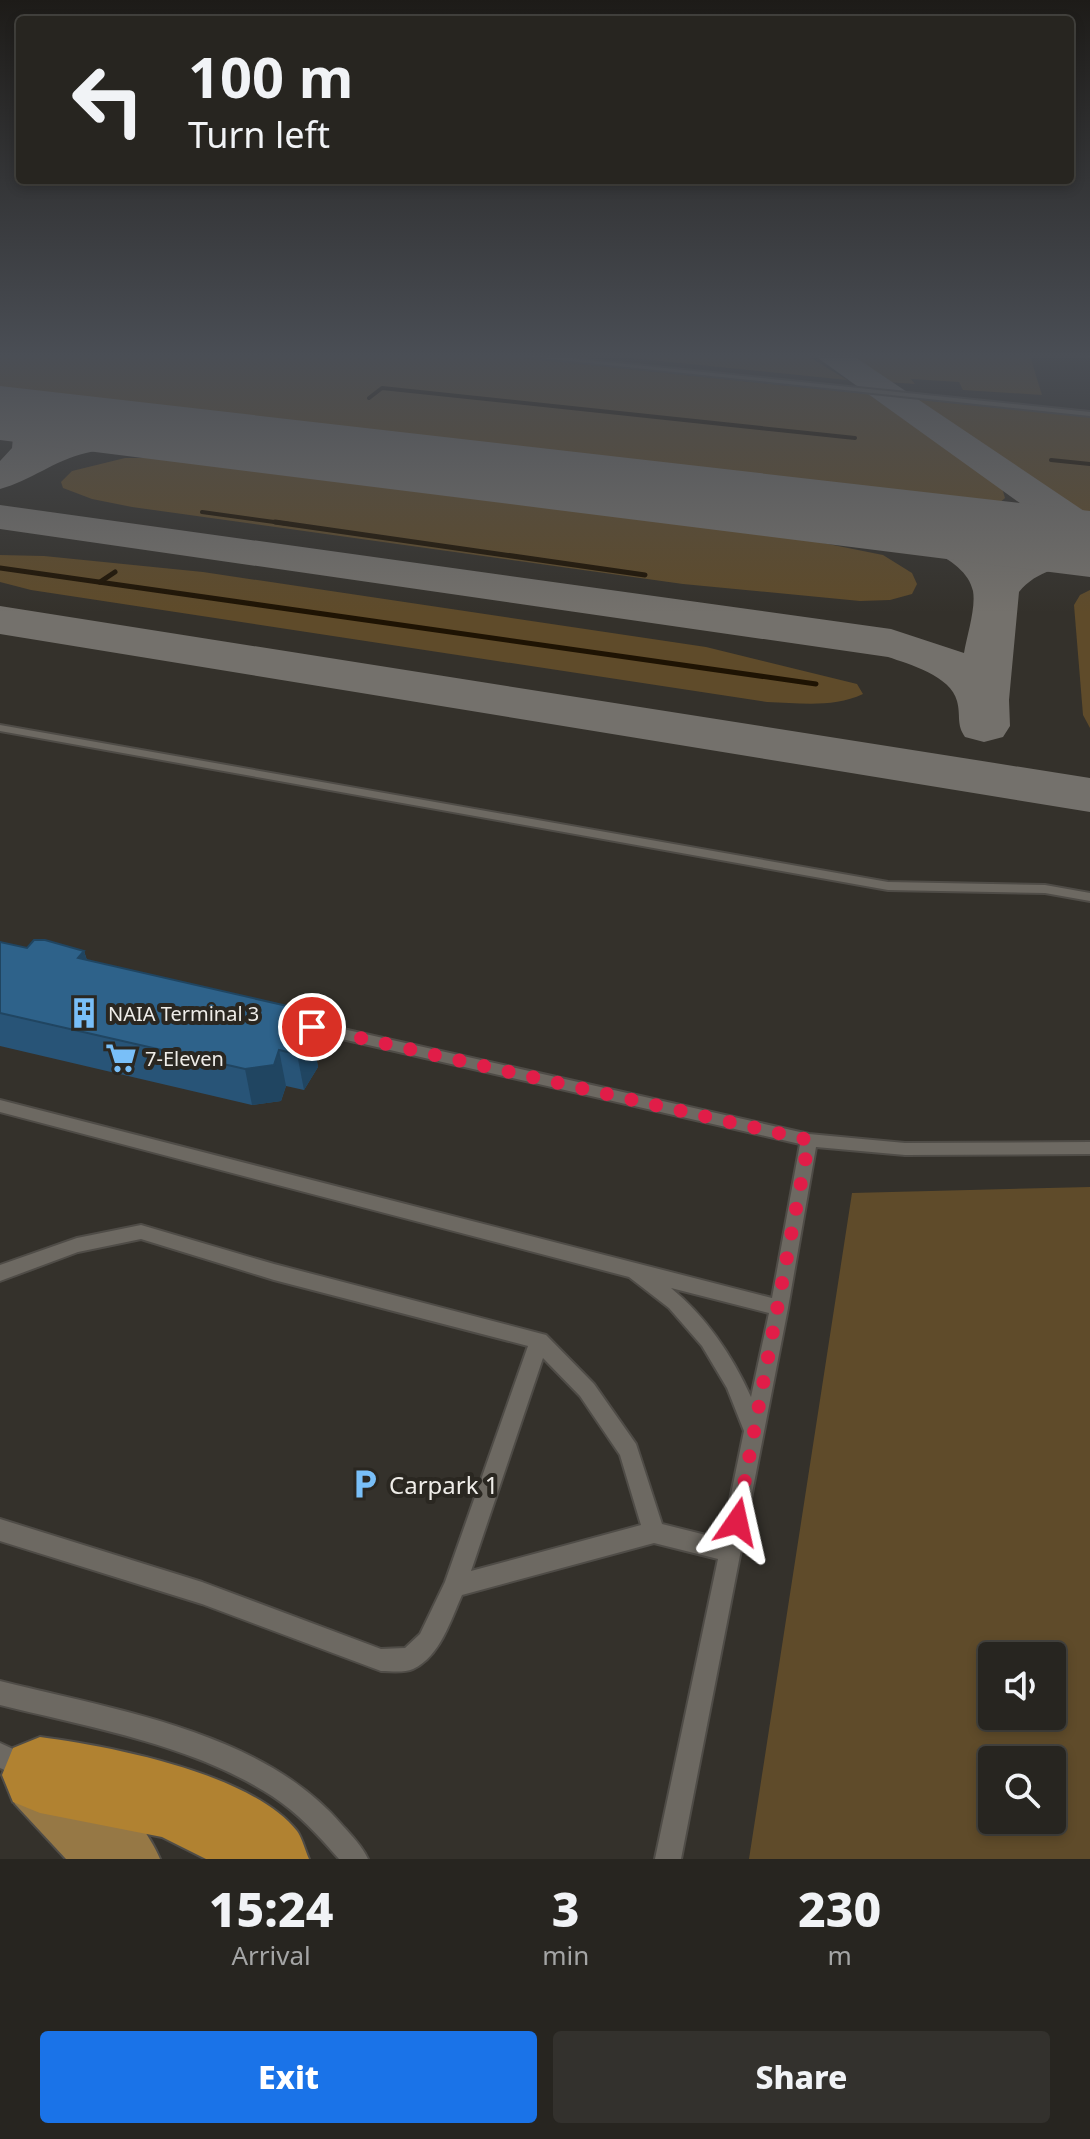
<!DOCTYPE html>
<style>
body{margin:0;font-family:"Noto Sans",sans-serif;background:#33312d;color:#f1f3f6;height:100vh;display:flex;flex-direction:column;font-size:30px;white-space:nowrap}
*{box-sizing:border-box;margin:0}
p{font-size:26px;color:#a4a5a5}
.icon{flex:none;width:44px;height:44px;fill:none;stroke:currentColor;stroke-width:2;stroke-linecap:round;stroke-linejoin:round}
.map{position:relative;height:1859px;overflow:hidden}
.panel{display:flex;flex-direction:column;background:#272520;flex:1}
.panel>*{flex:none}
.banner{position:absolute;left:16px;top:16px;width:1058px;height:168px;border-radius:8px;box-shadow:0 4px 12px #0003,0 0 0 2px #43423e;background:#272520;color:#f1f3f6;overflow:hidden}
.fabs{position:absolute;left:978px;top:1642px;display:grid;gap:16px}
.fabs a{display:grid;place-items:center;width:88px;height:88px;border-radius:8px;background:#272520;box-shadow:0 4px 12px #0003,0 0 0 2px #43423e;font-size:40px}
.pin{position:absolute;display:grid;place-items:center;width:68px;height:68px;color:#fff;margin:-34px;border:4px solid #fff;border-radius:50%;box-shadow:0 2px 8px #0007}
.me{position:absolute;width:88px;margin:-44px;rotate:11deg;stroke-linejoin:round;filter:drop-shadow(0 0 6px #0008)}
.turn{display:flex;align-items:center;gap:28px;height:168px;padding:0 40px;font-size:36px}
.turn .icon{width:104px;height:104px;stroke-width:2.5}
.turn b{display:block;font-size:56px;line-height:68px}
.eta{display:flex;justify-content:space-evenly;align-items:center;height:136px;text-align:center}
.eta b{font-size:48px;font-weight:800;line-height:56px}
.button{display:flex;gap:16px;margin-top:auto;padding:16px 40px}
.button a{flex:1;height:92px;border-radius:8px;background:#1a73e8;color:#fff;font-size:32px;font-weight:800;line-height:92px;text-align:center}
.button a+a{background:#33312d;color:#f1f3f6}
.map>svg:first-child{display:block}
</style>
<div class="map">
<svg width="1090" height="1859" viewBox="0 0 1090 1859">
<rect width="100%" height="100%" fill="#34312b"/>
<g fill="#5f4b2a" fill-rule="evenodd">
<path d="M0 353H475L868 394 1002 488 1005 498 997 505 968 509 0 393Z"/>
<path d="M624 353H803L847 380 621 357Z"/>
<path d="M843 353H1029L1042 395 963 390 959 382 911 379 915 384 887 382Z"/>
<path d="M912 399 1090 417V519L1079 512Z"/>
<path d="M125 458H219L753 529 883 555 912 573 917 584 912 594 890 600 860 601 683 584 132 507 92 499 63 488 61 482 72 471Z"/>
<path d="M0 555 44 556 203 572 706 647 857 684 863 694C833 708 800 703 767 702L31 590 0 582Z"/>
<path d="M1090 590V728L1083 715 1074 605 1080 595Z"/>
<path d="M1090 1187V1859H749L852 1193ZM992 1656H1052V1716H992ZM992 1760H1052V1820H992Z"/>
</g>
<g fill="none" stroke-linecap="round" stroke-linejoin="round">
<g stroke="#1e1303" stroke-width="4">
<path d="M369 398 382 388 855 438"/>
<path d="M1051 460 1090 464"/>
<path d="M202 512 289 524"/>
</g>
<g stroke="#1e1303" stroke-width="5">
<path d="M275 522 645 575"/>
<path d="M0 568 816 684"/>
<path d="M100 582 115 572"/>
</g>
<g fill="#74716c" fill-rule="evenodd">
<path d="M811 353H849L1090 515V563C1063 566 1037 570 1019 592L1009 700 1010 726 1003 737 984 742 965 737C956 724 961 716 957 701 951 676 909 664 888 657L0 529V505L891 629 964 653C967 635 976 608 973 591 966 555 899 537 869 529L863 520 869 511C906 502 975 533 999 561L1021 550 1070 539Z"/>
<path d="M0 403C20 408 46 417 50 439 94 428 146 415 191 426L196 434 191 442C157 450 121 444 86 453 55 460 30 481 0 489V461L12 448 13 437 0 427Z"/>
<path d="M0 606 1090 778V812L0 634Z"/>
</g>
<path fill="#74716c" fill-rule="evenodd" d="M0 386 1090 511V577L0 440Z"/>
<defs>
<g id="lane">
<path d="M494 353H520L1090 412V416Z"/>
<path d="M1071 353H1090V357Z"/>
<path d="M0 725 888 882 1045 885 1090 893V901L1045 893 888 890 0 731Z"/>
<path d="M312 1022 809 1134 905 1143 1090 1142V1154L905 1155 816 1147 788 1308 681 1859H655L718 1559 654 1543 462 1595C451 1619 440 1657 413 1669 404 1673 391 1671 381 1671L202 1604 0 1541V1519L202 1582 381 1649 405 1648 420 1634 445 1582 528 1346 274 1280 141 1239 78 1252 0 1281V1265L77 1238 141 1225 274 1264 546 1335 594 1384 636 1444 662 1524 722 1539 744 1431 727 1388 702 1346 669 1308 629 1277 0 1112V1100L772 1298 800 1144 307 1031 304 1027 307 1023ZM671 1288 769 1313 751 1397C732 1355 707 1318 671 1288ZM543 1358 580 1396 620 1455 641 1525 471 1571Z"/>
<path d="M0 1681C114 1710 262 1731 342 1825 352 1836 362 1846 368 1859H339C319 1836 298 1813 272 1796 191 1744 92 1728 0 1705Z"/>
<path d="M0 1743 35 1759 38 1768 35 1777 26 1780 0 1768Z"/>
</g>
<path id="primary" d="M42 1739C87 1757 141 1815 160 1859H66L15 1804 4 1777 15 1750Z"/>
<path id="highway" d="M40 1737C109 1746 251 1773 297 1831 302 1838 305 1850 309 1859H206L162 1837 40 1813 13 1802 2 1775 13 1748Z"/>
</defs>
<use href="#lane" stroke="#4f4c47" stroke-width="4"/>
<use href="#primary" stroke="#4f4c47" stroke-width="4"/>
<use href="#highway" stroke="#4f4c47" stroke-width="4"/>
<use href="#lane" fill="#6d6962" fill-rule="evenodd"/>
<use href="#primary" fill="#967845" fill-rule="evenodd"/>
<use href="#highway" fill="#b18231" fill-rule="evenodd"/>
</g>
<path fill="#285477" d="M0 942 27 948 84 951 87 960 309 1018 318 1067 304 1090 286 1086 281 1101 252 1105 0 1046Z"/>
<g fill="#204561">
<path d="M84 951 95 986 78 958Z"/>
<path d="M299 1009 302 1028 309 1018 318 1067 304 1090 297 1054 295 1015Z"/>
<path d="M279 1050 286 1086 281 1101 252 1105 245 1069Z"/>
</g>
<path fill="#2e628a" stroke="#204561" stroke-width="2" d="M34 940H45L84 951 78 958 296 1008 299 1009 295 1015 309 1018 302 1029 312 1031 297 1054 279 1050 274 1065 245 1069 0 1013V942L27 948Z"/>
<linearGradient id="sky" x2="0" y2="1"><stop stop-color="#1d1b18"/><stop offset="0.58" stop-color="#4a4e55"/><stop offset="1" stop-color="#4a4e55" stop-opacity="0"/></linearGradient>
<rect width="1090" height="613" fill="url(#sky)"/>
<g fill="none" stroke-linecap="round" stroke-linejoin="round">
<path stroke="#e11d48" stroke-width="14" stroke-dasharray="0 25.2" d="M312 1027 809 1140 737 1522"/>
</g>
<defs>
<symbol id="building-bare" viewBox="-9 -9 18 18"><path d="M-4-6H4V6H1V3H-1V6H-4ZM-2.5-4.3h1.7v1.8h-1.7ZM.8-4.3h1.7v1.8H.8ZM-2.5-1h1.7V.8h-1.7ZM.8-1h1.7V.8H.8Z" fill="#79bff8" stroke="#2a2721" stroke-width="2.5" paint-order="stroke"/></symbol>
<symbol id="supermarket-bare" viewBox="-9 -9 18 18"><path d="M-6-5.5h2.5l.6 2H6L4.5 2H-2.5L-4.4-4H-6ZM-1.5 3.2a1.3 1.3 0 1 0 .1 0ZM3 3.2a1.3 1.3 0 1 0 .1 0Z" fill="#79bff8" stroke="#2a2721" stroke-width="2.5" paint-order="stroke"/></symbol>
<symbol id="parking-bare" viewBox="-9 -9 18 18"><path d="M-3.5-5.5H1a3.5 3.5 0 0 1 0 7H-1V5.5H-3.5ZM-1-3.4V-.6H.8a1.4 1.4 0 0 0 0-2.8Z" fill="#79bff8" stroke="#2a2721" stroke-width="2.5" paint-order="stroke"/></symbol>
</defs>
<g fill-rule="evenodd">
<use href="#building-bare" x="62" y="991" width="44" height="44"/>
<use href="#supermarket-bare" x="99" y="1036" width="44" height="44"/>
<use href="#parking-bare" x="343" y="1462" width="44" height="44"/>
</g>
<g text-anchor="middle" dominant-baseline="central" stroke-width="8" stroke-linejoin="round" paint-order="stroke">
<g font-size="20" fill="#efede9" stroke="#2a2721" text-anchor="start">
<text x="108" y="1013">NAIA Terminal 3</text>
<text x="145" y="1058">7-Eleven</text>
</g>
<g font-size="24" fill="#efede9" stroke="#2a2721" text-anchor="start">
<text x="389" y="1484">Carpark 1</text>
</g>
</g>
</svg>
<div class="fabs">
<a><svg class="icon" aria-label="sound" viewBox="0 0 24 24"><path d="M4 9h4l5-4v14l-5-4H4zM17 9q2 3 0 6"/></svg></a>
<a><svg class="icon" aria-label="search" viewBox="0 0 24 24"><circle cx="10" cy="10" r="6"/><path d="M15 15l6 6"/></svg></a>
</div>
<div class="pin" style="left:312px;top:1027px;background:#d93025"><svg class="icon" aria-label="arrive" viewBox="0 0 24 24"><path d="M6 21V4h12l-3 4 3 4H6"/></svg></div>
<svg class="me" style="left:737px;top:1522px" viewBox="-20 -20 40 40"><path d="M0-17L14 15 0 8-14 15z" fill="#e11d48" stroke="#fff" stroke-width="4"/></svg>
<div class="banner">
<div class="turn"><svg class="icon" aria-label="left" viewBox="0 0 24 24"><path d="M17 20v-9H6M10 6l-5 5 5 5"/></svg><div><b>100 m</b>Turn left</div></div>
</div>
</div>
<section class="panel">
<div class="eta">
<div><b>15:24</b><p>Arrival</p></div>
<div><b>3</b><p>min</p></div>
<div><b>230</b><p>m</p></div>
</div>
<div class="button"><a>Exit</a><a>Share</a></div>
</section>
